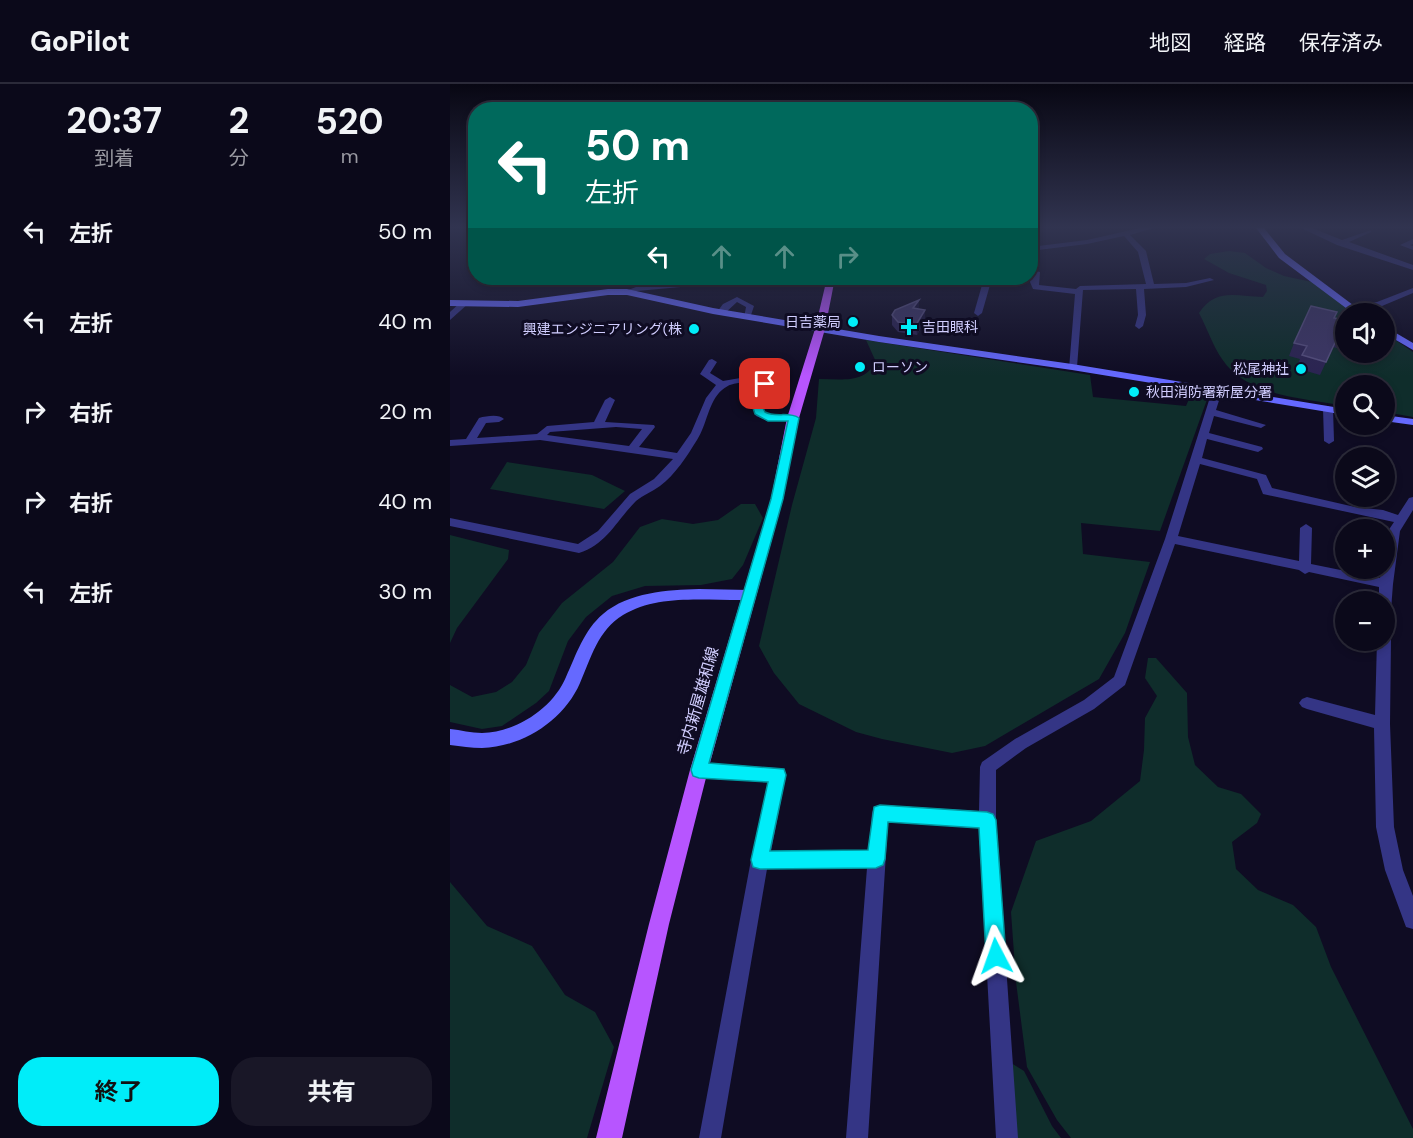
<!DOCTYPE html>
<html lang="ja">
<meta charset="utf-8">
<style>
body{margin:0;font-family:"DM Sans","Noto Sans JP",sans-serif;background:#191727;color:#f1f3f6;height:100vh;display:flex;flex-direction:column;font-size:22px;white-space:nowrap}
*{box-sizing:border-box;margin:0}
p{font-size:20px;color:#9a9aa2}
.icon{flex:none;width:33px;height:33px;fill:none;stroke:currentColor;stroke-width:2;stroke-linecap:round;stroke-linejoin:round}
.map{position:relative;flex:1;overflow:hidden}
.side{display:flex;flex-direction:column;background:#0b091a;width:450px}
.side>*{flex:none}
.banner{position:absolute;left:18px;top:18px;width:570px;height:183px;border-radius:24px;box-shadow:0 3px 9px #0003,0 0 0 2px #2b2a39;background:#00695c;color:#fff;overflow:hidden}
.tools{position:absolute;left:885px;top:219px;display:grid;gap:12px}
.tools a{display:grid;place-items:center;width:60px;height:60px;border-radius:50%;background:#0b091a;box-shadow:0 3px 9px #0003,0 0 0 2px #2b2a39;font-size:30px}
.pin{position:absolute;display:grid;place-items:center;width:51px;height:51px;color:#fff;margin:-26px;border-radius:12px;box-shadow:0 3px 9px #0006}
.me{position:absolute;width:66px;margin:-33px;rotate:356deg;stroke-linejoin:round;filter:drop-shadow(0 0 4px #0008)}
.turn{display:flex;align-items:center;gap:21px;height:126px;padding:0 18px;font-size:27px}
.turn .icon{width:78px;height:78px;stroke-width:2.5}
.turn b{display:block;font-size:42px;line-height:51px}
.lanes{display:flex;align-items:center;height:57px;padding:0 18px;background:#0003;justify-content:center;gap:30px;direction:ltr}
.lanes .off{opacity:.35}
.eta{display:flex;justify-content:space-evenly;align-items:center;height:102px;text-align:center}
.eta b{font-size:36px;font-weight:700;line-height:42px}
.action{display:flex;gap:12px;margin-top:auto;padding:12px 18px}
.action a{flex:1;height:69px;border-radius:24px;background:#00edf9;color:#111;font-size:24px;font-weight:700;line-height:69px;text-align:center}
.action a+a{background:#191727;color:#f1f3f6}
ul{padding:0;list-style:none}
li{display:flex;align-items:center;gap:18px;height:90px;padding:0 18px}
li div{flex:1}
li b{display:block;font-size:22px}
li em{font-style:normal}
header{display:flex;align-items:center;gap:36px;box-sizing:border-box;height:84px;padding:0 30px;background:#0b091a;border-bottom:2px solid #2b2a39}
header strong{font-size:28px}
nav{display:flex;gap:33px;margin-inline-start:auto;font-size:21px}
main{display:flex;flex:1;min-height:0}
.map>svg:first-child{display:block}
</style>
<header>
<strong>GoPilot</strong>
<nav><a>地図</a><a>経路</a><a>保存済み</a></nav>
</header>
<main>
<section class="side">
<div class="eta">
<div><b>20:37</b><p>到着</p></div>
<div><b>2</b><p>分</p></div>
<div><b>520</b><p>m</p></div>
</div>
<ul>
<li><svg class="icon" aria-label="left" viewBox="0 0 24 24"><path d="M17 20v-9H6M10 6l-5 5 5 5"/></svg><div><b>左折</b></div><em>50 m</em></li>
<li><svg class="icon" aria-label="left" viewBox="0 0 24 24"><path d="M17 20v-9H6M10 6l-5 5 5 5"/></svg><div><b>左折</b></div><em>40 m</em></li>
<li><svg class="icon" aria-label="right" viewBox="0 0 24 24"><path d="M7 20v-9h11M14 6l5 5-5 5"/></svg><div><b>右折</b></div><em>20 m</em></li>
<li><svg class="icon" aria-label="right" viewBox="0 0 24 24"><path d="M7 20v-9h11M14 6l5 5-5 5"/></svg><div><b>右折</b></div><em>40 m</em></li>
<li><svg class="icon" aria-label="left" viewBox="0 0 24 24"><path d="M17 20v-9H6M10 6l-5 5 5 5"/></svg><div><b>左折</b></div><em>30 m</em></li>
</ul>
<div class="action"><a>終了</a><a>共有</a></div>
</section>
<div class="map">
<svg width="963" height="1054" viewBox="0 0 963 1054">
<rect width="100%" height="100%" fill="#0f0c23"/>
<g fill="#0f2d2b">
<path d="M779 167 795 169 816 184 834 192 862 198 906 229 896 230V268H934L935 249 963 268V333L935 328 934 302H896L895 322C855 314 797 313 772 275 763 262 757 244 749 229 766 203 788 213 813 213L817 207 816 201 779 189 754 175 760 170Z"/>
<path d="M416 256 640 291 643 313 736 322 742 308 759 310 710 447 631 439 633 470 700 478 675 549 649 595 535 662 502 669 432 655 406 648 349 620 324 589 309 562 342 421 366 334 369 295C391 295 414 300 426 278Z"/>
<path d="M57 378 142 391 175 407 154 425 40 405Z"/>
<path d="M291 420H305L313 434 293 481 282 495 251 501 195 502 162 512 136 533 118 557 99 607 86 619 52 642 32 645 0 638V601L22 613 46 608 62 598 76 581 89 549 112 519 163 478 190 443 212 435 243 440 268 436Z"/>
<path d="M0 451 59 466 58 475 7 544 0 559Z"/>
<path d="M698 574H706L737 609 738 653 745 681 768 703 791 710 811 730 807 739 782 758 786 785 808 806 843 821 866 843 881 883 963 1045V1054H621L607 1036 577 983 566 898 561 828 586 757 641 737 690 697 694 666 695 634 707 612 695 594Z"/>
<path d="M0 798 37 842 82 862 115 911 145 928 164 963 137 1054H0Z"/>
<path d="M558 977 574 987 602 1042 611 1054H564Z"/>
</g>
<g fill="none" stroke-linecap="round" stroke-linejoin="round">
<g fill="#343585" fill-rule="evenodd">
<path d="M690 144H704L680 151 696 167 704 200 736 199 760 194 764 196 736 203 694 205 696 231 693 242 689 245 685 242 688 231 686 205 633 206 627 283 619 285 625 210 583 205 580 198V186L590 188 589 201 626 205 630 202 696 200 688 168 674 152 637 160 580 167V163L637 156Z"/>
<path d="M851 144H862L892 156 921 146V148L899 158 963 181V186L887 161Z"/>
<path d="M963 155V160L960 161 963 162V166L950 161Z"/>
<path d="M287 194H311L307 196 187 207 177 210 173 208 186 203Z"/>
<path d="M534 194H542L532 229 528 232 524 229Z"/>
<path d="M963 204V209L932 222 903 226 899 224 927 218Z"/>
<path d="M287 213 304 222 300 234H294L296 223 287 218 274 230H268L267 228 273 220Z"/>
<path d="M12 217 19 219 0 236V228Z"/>
<path d="M262 275 267 278 260 289 273 297 296 293 318 298 322 305 313 324 314 328 320 331H343L347 332V336L318 337 306 332 303 324 312 305 311 302C298 298 283 296 272 306 258 318 257 341 247 356 237 372 225 391 210 402 202 408 193 411 186 417 167 436 156 461 129 469L0 442V434L128 460 148 447 180 410 204 395 223 375 90 356 0 362V356L16 355 29 334C37 332 49 330 54 335L49 338 36 339 27 354 87 350 97 342 144 338 155 316 160 313 165 316 155 338 204 341 205 343 189 363 227 369 241 349 256 314 266 301 250 290 259 276ZM166 343 192 345 179 362 97 351 100 348Z"/>
<path d="M767 304 772 307 766 326 816 341 811 344 764 332 759 349 812 363 813 365 808 368 757 355 752 374 816 391 822 404 905 423 933 426 948 431 959 414 963 413V426L950 447 943 500 939 552 941 556 940 640 944 743 953 786 963 812V845L956 843 935 786 926 743 924 644 857 625 852 623 849 619 852 615 857 613 925 631 927 556H934V518H929V503L859 488 855 490 849 486 725 460 675 601 644 625 576 664 546 686V736L568 1054H546L529 744 438 738 418 1054H396L417 784 317 785 271 1054H249L301 776 318 698 249 693 243 691 241 686 243 681 249 679 328 684 334 686 336 691 321 767 419 766 422 729 424 723 430 721 529 727 530 683 532 678 565 655 634 616 664 593 715 455 762 307ZM750 380 807 395 813 410 944 438 938 447 934 484H932L930 494 861 480 862 444 856 440 850 444 849 477 728 452Z"/>
<path d="M878 322 883 325 884 357 879 360 874 357 873 325Z"/>
</g>
<g fill="#6569ff" fill-rule="evenodd">
<path d="M806 144H814L835 170 915 230H904L829 174Z"/>
<path d="M158 205H177L263 224 429 252 622 280 896 325V331L622 286 429 258 263 230 177 211H158L68 223 0 222V216L68 217Z"/>
<path d="M934 242 963 259V266L934 249Z"/>
<path d="M934 331 963 335V341L934 337Z"/>
<path d="M249 505 299 506 304 507 306 511 304 515 299 516C259 517 209 509 173 531 148 546 141 574 130 599 114 636 73 663 32 664 21 664 11 662 0 661V645C11 646 21 649 32 649 67 648 103 624 116 593 126 571 134 546 153 530 179 508 217 506 249 505Z"/>
</g>
<path fill="#b755ff" fill-rule="evenodd" d="M377 194H385L375 245 349 334 333 415 258 686 219 840 172 1054H146L199 840 240 686 321 415 337 334 365 245Z"/>
</g>
<g fill="#2b2452">
<path d="M469 216V225L475 236 467 251 448 248 442 241V231Z"/>
<path d="M884 234 896 236V255L891 265 883 263 870 291 846 284 850 275 839 272 844 259Z"/>
</g>
<g fill="#181337">
<path d="M469 216V226L463 224Z"/>
<path d="M475 226V236L467 251 466 241Z"/>
</g>
<g fill="#3c3665" stroke="#544e7d" stroke-width="1.5">
<path d="M469 216 463 224 475 226 466 241 448 238 442 231 445 226Z"/>
<path d="M861 222 887 228 884 234 896 236V251L889 250 876 278 852 271 857 262 844 259Z"/>
</g>
<linearGradient id="sky" x2="0" y2="1"><stop stop-color="#080713"/><stop offset="0.49" stop-color="#313450"/><stop offset="1" stop-color="#313450" stop-opacity="0"/></linearGradient>
<rect width="963" height="292" fill="url(#sky)"/>
<path fill="#00edf9" stroke="#009aa2" stroke-width="1.5" d="M311 297H318L322 305 313 324 315 328C325 334 339 327 349 334L333 415 259 679 334 685 336 691 320 767 418 766 424 723 430 721 537 728 543 730 546 736 556 872 553 879 546 882 539 879 536 872 529 744 438 738 435 775 433 781 426 784 310 785 303 783 301 776 318 698 249 694 243 692 241 686 321 415 338 337H318L305 330 303 324 312 305Z"/>
<g fill="#00edf9" stroke="#0f0c23" stroke-width="2">
<circle cx="403" cy="238" r="6"/>
<path d="M456 234h6v6h6v6h-6v6h-6v-6h-6v-6h6z"/>
<circle cx="244" cy="245" r="6"/>
<circle cx="410" cy="283" r="6"/>
<circle cx="851" cy="285" r="6"/>
<circle cx="684" cy="308" r="6"/>
</g>
<g text-anchor="middle" dominant-baseline="central" stroke-width="6" stroke-linejoin="round" paint-order="stroke">
<g font-size="14" fill="#d1ceff" stroke="#0f0c23" text-anchor="end">
<text x="391" y="238">日吉薬局</text>
<text x="472" y="243" text-anchor="start">吉田眼科</text>
<text x="232" y="245">興建エンジニアリング(株</text>
<text x="422" y="283" text-anchor="start">ローソン</text>
<text x="839" y="285">松尾神社</text>
<text x="696" y="308" text-anchor="start">秋田消防署新屋分署</text>
</g>
<g font-size="16" fill="#d1ceff" stroke="#0f0c23">
<text transform="translate(248 617) rotate(-74)">寺内新屋雄和線</text>
</g>
</g>
</svg>
<div class="tools">
<a><svg class="icon" aria-label="sound" viewBox="0 0 24 24"><path d="M4 9h4l5-4v14l-5-4H4zM17 9q2 3 0 6"/></svg></a>
<a><svg class="icon" aria-label="search" viewBox="0 0 24 24"><circle cx="10" cy="10" r="6"/><path d="M15 15l6 6"/></svg></a>
<a><svg class="icon" aria-label="layers" viewBox="0 0 24 24"><path d="M12 4l9 5-9 5-9-5zM3 14l9 5 9-5"/></svg></a>
<a>+</a>
<a>−</a>
</div>
<div class="pin" style="left:315px;top:300px;background:#d93025"><svg class="icon" aria-label="arrive" viewBox="0 0 24 24"><path d="M6 21V4h12l-3 4 3 4H6"/></svg></div>
<svg class="me" style="left:546px;top:872px" viewBox="-20 -20 40 40"><path d="M0-17L14 15 0 8-14 15z" fill="#00edf9" stroke="#fff" stroke-width="4"/></svg>
<div class="banner">
<div class="turn"><svg class="icon" aria-label="left" viewBox="0 0 24 24"><path d="M17 20v-9H6M10 6l-5 5 5 5"/></svg><div><b>50 m</b>左折</div></div>
<div class="lanes"><svg class="icon" aria-label="left" viewBox="0 0 24 24"><path d="M17 20v-9H6M10 6l-5 5 5 5"/></svg><svg class="icon off" aria-label="ahead" viewBox="0 0 24 24"><path d="M12 20V5M6 11l6-6 6 6"/></svg><svg class="icon off" aria-label="ahead" viewBox="0 0 24 24"><path d="M12 20V5M6 11l6-6 6 6"/></svg><svg class="icon off" aria-label="right" viewBox="0 0 24 24"><path d="M7 20v-9h11M14 6l5 5-5 5"/></svg></div>
</div>
</div>
</main>
